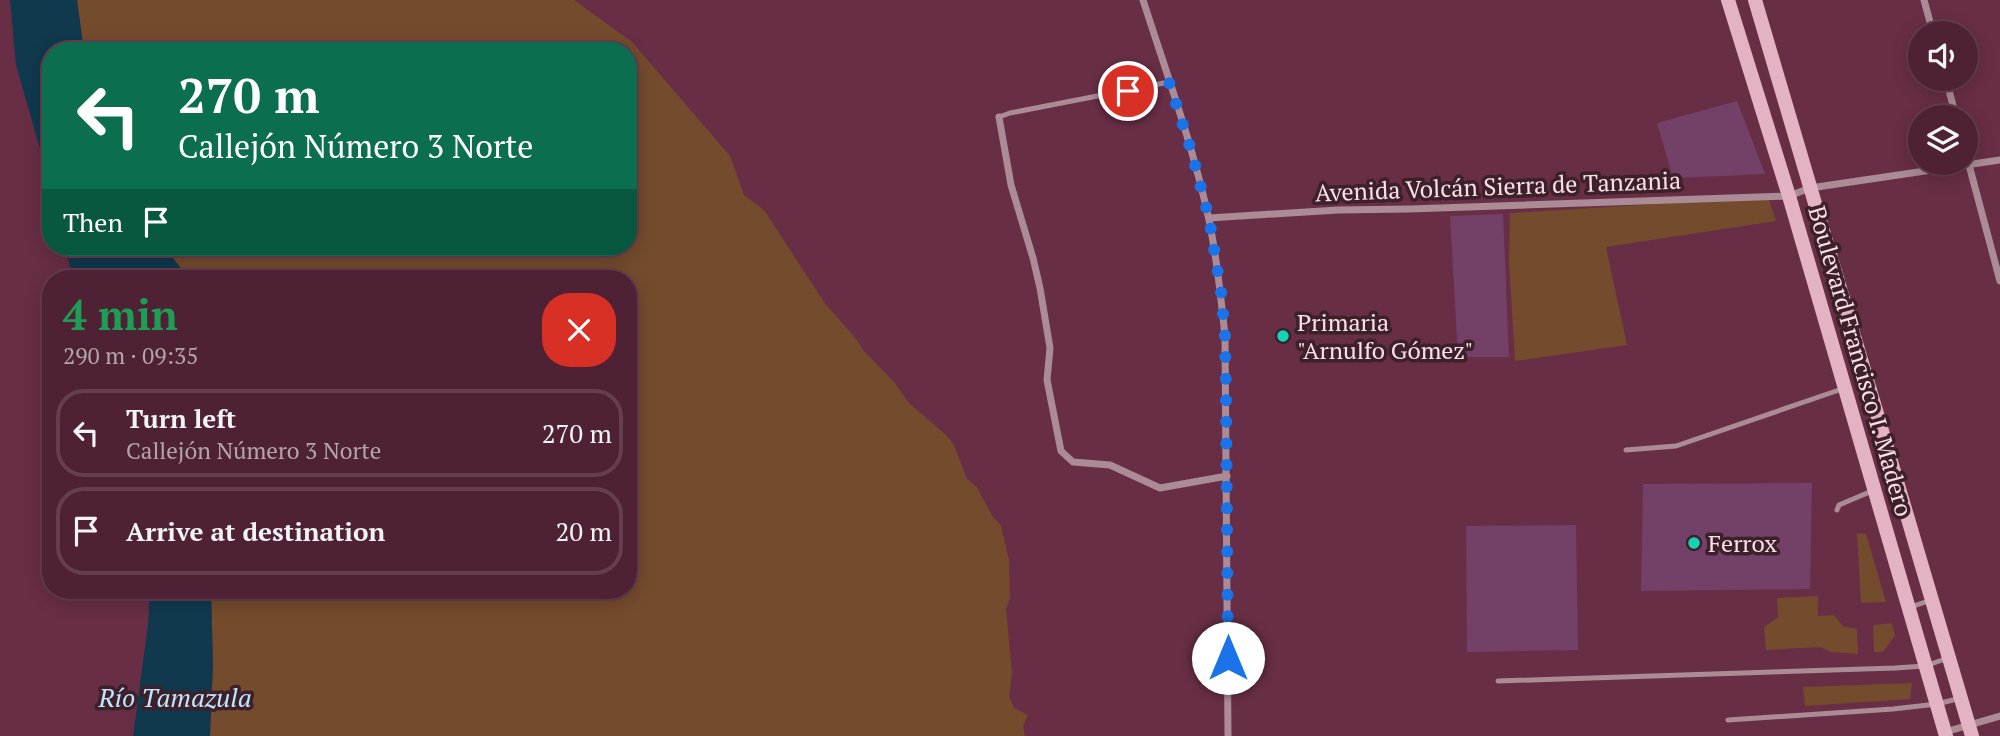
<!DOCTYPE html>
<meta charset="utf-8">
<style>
body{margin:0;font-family:"PT Serif",serif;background:#552a3c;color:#f1f3f6;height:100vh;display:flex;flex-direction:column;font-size:26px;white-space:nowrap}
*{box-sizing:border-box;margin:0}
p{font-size:23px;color:#b3a4ac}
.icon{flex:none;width:38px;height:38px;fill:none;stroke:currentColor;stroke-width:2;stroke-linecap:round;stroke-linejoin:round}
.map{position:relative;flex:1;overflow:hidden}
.sheet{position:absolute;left:42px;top:270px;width:595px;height:329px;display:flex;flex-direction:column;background:#4e2234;border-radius:28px;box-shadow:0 4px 18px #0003,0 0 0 2px #653f4f}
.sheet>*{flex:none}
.banner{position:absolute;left:42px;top:42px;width:595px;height:214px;border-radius:28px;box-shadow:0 4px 18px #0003,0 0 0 2px #653f4f;background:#0b6e4f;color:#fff;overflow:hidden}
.tools{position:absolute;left:1908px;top:21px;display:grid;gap:14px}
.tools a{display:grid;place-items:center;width:70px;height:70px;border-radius:50%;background:#4e2234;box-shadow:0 4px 18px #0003,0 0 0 2px #653f4f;font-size:35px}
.pin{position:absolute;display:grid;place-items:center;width:60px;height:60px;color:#fff;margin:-30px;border:4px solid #fff;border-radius:50%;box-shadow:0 2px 7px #0007}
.me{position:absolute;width:77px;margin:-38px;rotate:0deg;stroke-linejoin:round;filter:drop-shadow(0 0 5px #0008)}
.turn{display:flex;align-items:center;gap:24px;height:147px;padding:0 21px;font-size:32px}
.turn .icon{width:91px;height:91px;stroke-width:2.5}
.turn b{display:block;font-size:49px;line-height:60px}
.then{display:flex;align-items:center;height:66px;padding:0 21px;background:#0003;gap:14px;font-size:26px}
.round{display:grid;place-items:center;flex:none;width:74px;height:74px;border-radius:28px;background:#552a3c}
.summary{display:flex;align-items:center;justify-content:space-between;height:119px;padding:0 21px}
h1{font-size:42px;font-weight:700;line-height:52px;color:#1e9e55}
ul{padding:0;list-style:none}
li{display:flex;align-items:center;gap:21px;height:88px;margin:0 14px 10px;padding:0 7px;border:4px solid #653f4f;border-radius:28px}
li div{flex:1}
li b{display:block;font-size:26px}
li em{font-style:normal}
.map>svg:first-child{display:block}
</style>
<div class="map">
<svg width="2000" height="736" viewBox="0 0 2000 736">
<rect width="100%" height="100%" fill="#682e46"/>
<g fill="#744b2d">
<path d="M77 0H574L632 42 730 156 744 195 764 210 824 302 857 340 863 350 895 383 908 402 947 436 954 445 967 479 976 486 993 517 1001 526 1009 560 1010 598 1006 609 1012 673 1009 697 1014 708 1028 715 1023 726 1025 736H210L213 664 211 590H628V278H188L167 250 161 247H628V51H84Z"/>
<path d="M1768 197 1776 221 1606 247 1627 345 1515 361 1509 262 1510 213Z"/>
<path d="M1857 533 1866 534 1886 602 1861 603Z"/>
<path d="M1818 596V616L1834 615 1843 626 1857 629 1858 654 1831 652 1820 647 1766 650 1764 627 1778 617 1777 598Z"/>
<path d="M1892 623 1895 636 1883 652H1874L1873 625Z"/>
<path d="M1912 683 1910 699 1805 706 1803 687Z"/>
</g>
<g fill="#10394e">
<path d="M10 0H77L84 51H51V187L16 65Z"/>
<path d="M66 247H161L167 250 188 278H72Z"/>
<path d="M150 590H211L213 664 210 736H133L148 625Z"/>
</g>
<g fill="#734168">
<path d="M1737 101 1765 174 1673 178 1657 123Z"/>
<path d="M1503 214 1509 357H1458L1450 216Z"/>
<path d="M1812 483 1810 589 1641 591 1643 484Z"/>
<path d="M1576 525 1578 650 1467 652 1466 526Z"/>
</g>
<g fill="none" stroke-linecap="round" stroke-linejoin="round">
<g stroke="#aa8b96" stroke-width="5">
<path d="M999 117 1010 113 1169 82"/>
<path d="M1626 450 1676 446 1842 389"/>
<path d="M1837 510 1839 505 1872 491"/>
<path d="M1911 607 1931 600"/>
<path d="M1498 681 1895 668 1925 666 1948 658"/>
<path d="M1728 720 1893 709 1937 704 1961 698"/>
</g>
<g stroke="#aa8b96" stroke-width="7">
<path d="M1143 0C1166 72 1193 145 1209 220 1217 258 1221 297 1225 336L1228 736"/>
<path d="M1924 0 1933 33"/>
<path d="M1946 79 1956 117"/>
<path d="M999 117 1011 185 1033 258 1040 288 1050 348 1047 380 1061 451 1073 462 1110 465 1160 488 1227 476"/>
<path d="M1965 150 2000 281"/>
<path d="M1209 218 1338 210 1410 209 1789 196 1810 188 2000 160"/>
<path d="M1945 732 2000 716"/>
</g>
<g stroke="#e3b3c3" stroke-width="14">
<path d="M1728 0 1789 196 1946 736"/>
<path d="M1755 0 1972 736"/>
</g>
</g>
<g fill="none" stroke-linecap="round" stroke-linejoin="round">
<path stroke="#1a73e8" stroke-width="12" stroke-dasharray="0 21.6" d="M1128 91 1169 82 1191 150 1209 218 1221 292 1225 336 1226 390 1228 658"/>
</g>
<g fill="#13d5b3" stroke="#3c212b" stroke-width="2.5">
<circle cx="1283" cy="336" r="7"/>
<circle cx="1694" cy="543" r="7"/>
</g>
<g text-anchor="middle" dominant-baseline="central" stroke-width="7" stroke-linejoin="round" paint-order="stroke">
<g font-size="24" fill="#fbdee7" stroke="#3c212b">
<text transform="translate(1498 186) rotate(-2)">Avenida Volcán Sierra de Tanzania</text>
<text transform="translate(1861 361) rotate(74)">Boulevard Francisco I. Madero</text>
</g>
<g font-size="24" fill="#fbdee7" stroke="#3c212b" text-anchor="start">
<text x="1297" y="322">Primaria<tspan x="1297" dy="28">"Arnulfo Gómez"</tspan></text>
<text x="1708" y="543">Ferrox</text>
</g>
<g font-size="26" font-style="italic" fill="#c0e5fc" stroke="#3c212b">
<text x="175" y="697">Río Tamazula</text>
</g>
</g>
</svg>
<div class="tools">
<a><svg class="icon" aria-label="sound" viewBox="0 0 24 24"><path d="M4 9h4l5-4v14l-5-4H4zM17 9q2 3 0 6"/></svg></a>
<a><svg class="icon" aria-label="layers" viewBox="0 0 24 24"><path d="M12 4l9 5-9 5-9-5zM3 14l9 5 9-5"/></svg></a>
</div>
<div class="pin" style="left:1128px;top:91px;background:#d93025"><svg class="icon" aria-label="arrive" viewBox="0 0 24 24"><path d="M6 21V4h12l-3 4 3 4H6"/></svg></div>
<svg class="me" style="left:1228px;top:658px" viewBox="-20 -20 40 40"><circle r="19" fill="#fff"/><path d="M0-13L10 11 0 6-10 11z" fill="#1a73e8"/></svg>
<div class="banner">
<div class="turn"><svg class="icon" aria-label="left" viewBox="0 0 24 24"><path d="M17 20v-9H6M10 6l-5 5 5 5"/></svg><div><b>270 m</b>Callejón Número 3 Norte</div></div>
<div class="then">Then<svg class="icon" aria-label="arrive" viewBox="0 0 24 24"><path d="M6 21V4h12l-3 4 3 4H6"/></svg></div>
</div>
<section class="sheet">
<div class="summary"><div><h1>4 min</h1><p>290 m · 09:35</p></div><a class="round" style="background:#d93025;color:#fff"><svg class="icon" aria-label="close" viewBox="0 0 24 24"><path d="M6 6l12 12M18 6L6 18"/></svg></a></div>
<ul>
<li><svg class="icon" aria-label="left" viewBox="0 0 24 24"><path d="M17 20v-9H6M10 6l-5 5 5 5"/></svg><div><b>Turn left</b><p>Callejón Número 3 Norte</p></div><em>270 m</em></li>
<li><svg class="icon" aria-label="arrive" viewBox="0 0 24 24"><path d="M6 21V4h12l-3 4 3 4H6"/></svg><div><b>Arrive at destination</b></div><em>20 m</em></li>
</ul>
</section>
</div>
